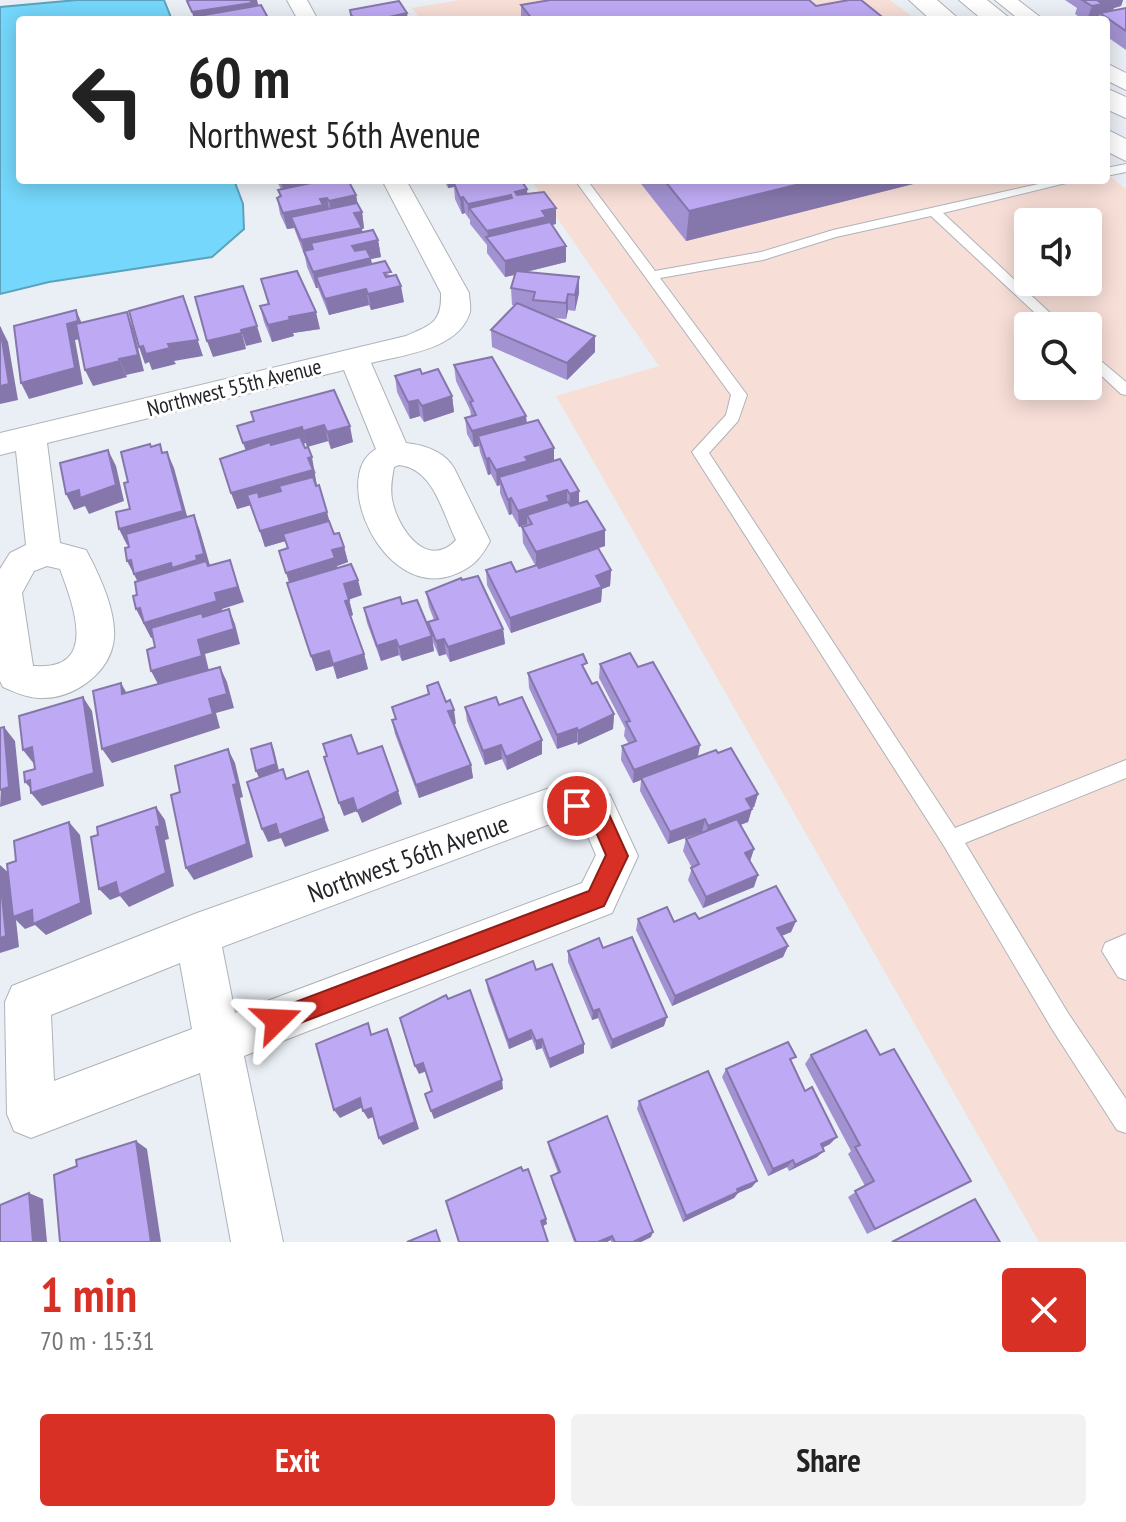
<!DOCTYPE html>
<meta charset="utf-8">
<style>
body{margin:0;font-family:"PT Sans Narrow",sans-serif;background:#f2f2f2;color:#222;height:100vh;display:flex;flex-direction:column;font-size:30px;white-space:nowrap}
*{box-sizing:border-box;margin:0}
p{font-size:26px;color:#767676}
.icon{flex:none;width:44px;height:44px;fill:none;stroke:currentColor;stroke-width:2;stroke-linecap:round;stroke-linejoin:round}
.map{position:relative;height:1242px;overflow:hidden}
.drawer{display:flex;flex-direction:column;background:#fff;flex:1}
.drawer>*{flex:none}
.guide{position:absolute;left:16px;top:16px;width:1094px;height:168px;border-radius:8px;box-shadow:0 4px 20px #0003;background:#fff;color:#222;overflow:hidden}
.buttons{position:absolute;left:1014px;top:208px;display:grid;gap:16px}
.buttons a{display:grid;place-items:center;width:88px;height:88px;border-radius:8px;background:#fff;box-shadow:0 4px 20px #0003;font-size:40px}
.pin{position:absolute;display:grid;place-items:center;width:68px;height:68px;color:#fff;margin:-34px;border:4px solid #fff;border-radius:50%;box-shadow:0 2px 8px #0007}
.me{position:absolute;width:88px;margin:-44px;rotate:69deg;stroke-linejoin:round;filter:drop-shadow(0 0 6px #0008)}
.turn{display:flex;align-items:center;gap:28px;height:168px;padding:0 40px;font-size:36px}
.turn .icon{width:104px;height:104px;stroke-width:2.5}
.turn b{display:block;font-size:56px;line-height:68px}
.round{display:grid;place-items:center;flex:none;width:84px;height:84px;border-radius:8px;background:#f2f2f2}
.head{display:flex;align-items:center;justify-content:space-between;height:136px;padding:0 40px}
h1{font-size:48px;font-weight:700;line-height:60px;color:#d93025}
.action{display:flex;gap:16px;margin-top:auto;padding:16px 40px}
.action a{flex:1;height:92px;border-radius:8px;background:#d93025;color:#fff;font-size:32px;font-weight:700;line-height:92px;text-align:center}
.action a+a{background:#f2f2f2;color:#222}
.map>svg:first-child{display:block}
</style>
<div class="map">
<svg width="1126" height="1242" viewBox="0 0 1126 1242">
<rect width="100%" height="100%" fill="#eaeff5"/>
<g fill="#f7ded7" fill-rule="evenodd">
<path d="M460 0H890L917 20H421L412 8Z"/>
<path d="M1106 173 1126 189V1242H1039L556 396 659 366 531 180H1106ZM1028 222H1088V282H1028ZM1028 326H1088V386H1028Z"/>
</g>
<path fill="#74d7fb" stroke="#5ca2bc" stroke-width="2" d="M77 0H164L172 20H20V180H234L243 204 244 229 212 257 49 282 0 294V7Z"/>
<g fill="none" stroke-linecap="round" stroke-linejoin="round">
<defs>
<g id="lane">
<path d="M1126 164V172L1106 176V168Z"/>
<path d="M575 180H587L655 271 761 252 833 230 1056 180H1078L943 213 1064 326H1049L931 216 836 237 763 260 660 278 747 395 738 421 709 453 955 828 1126 760V778L965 843 1068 1013 1126 1099V1133L1117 1130 1052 1029 944 846 692 452 726 415 731 395Z"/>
<path d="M1088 350 1126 382V395L1121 394 1088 363Z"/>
<path d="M1126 934V980L1118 977 1102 951 1105 943Z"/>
</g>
<g id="street">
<path d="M287 0H307L318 20H298Z"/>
<path d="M995 0H1018L1044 20H1020Z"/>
<path d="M1106 63 1126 73V90L1106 80Z"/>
<path d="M382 180H406L469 293C469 298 471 307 470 312 459 350 402 355 371 363L406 443C424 445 444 451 454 468L490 541C480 560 471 569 450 576 382 597 329 476 376 449L344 370 47 443 60 543 86 550C99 574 116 610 114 638 111 673 73 700 38 698 26 697 14 692 3 687L0 681V569L10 553 26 545 16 451 0 455V433L406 336C431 325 442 323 441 293ZM399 465C434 469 442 512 456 540 427 571 397 528 392 499 390 488 392 478 394 467ZM47 566 60 569C72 602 100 670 36 666H33L22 593 34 571Z"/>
<path d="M558 785 596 790 610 795 638 856 612 913 244 1056 283 1242H231L200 1073 31 1138 14 1131 7 1114 5 1002 12 986 197 913ZM558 821 583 825 596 855 582 883 235 1013 222 947ZM180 963 192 1029 54 1081 51 1015Z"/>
</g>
<g id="primary">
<path d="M909 0H937L960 20H931Z"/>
<path d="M959 0H987L1012 20H983Z"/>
<path d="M1106 88 1126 97V118L1106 109Z"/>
<path d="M1106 129 1126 139V161L1106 151Z"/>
</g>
</defs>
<use href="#lane" stroke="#aeb3b9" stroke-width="2"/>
<use href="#street" stroke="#aeb3b9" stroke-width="2"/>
<use href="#primary" stroke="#aeb3b9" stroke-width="2"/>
<use href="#lane" fill="#fff" fill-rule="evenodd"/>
<use href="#street" fill="#fff" fill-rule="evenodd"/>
<use href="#primary" fill="#fff" fill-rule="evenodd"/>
</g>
<g fill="#a392d2">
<path d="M1065 0H1123L1121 6 1114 8 1113 10 1126 8V50L1106 36V20H1084L1075 14 1077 8Z"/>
<path d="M521 5 816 6 886 20H521Z"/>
<path d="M276 180H348L356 195 357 203 362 212 364 228 362 229V232L378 240 381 257 371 259 372 264 391 276 404 302 371 310 369 305 329 315 318 288H316L307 267 305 257 294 228 287 229 280 214 277 198 280 197 278 190 281 189Z"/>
<path d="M444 180H521L528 194 556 224 552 225 566 262 526 272 579 293 575 311 568 310 566 319 552 318 595 336V352L567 380 492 347 491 330 515 305H512L511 288 515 275 505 277 487 253V245L470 224V220L465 213 462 214 455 199 454 187 448 188Z"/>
<path d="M638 180H929L686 241Z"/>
<path d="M261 279 320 329 293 333 294 336 272 342 264 322 260 306 268 304Z"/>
<path d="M454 365 526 416 527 423 554 461 605 546 539 567 611 570 610 586 602 589 601 602 511 633 487 585 486 570 516 572 535 565 523 543 522 527 527 524 519 527 512 514 509 515 500 493V485L497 486 491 474 488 475 480 452 479 446 474 447 467 434 465 418 471 416 470 410 456 381Z"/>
<path d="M422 374 452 396 454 412 424 422 420 416 410 419 397 392 395 376Z"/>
<path d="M334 390 353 442 331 449 328 441 307 447 306 443 303 444 316 473 314 474 317 485 334 534 344 547 348 562 337 566V568L362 595 349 599 353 615 350 616 364 654 368 669 337 679 333 666 316 671 287 584 289 583 287 548 285 541 265 547 251 505 237 509 246 450 237 426 254 421Z"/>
<path d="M462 580 503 629 505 644 450 662 446 654 439 656 432 640 434 651 402 661 399 655 381 661 367 623 364 608 402 604 430 632 428 622 434 620 429 607 426 592Z"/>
<path d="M600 664 638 667 700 745 698 757 718 753 758 794 754 807 752 808 748 822 740 825 754 849 750 861 754 887 703 908 688 880 692 868 683 851 686 839 702 832 668 844 640 791 641 780 633 783 621 760 622 746 629 744 624 736 625 728 599 678Z"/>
<path d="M528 673 587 674 592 684 614 714 613 729 578 745 577 742 557 749 529 688Z"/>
<path d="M427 686 456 724H454L471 765 473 778 419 798 395 734 392 720 395 719 392 707 428 695Z"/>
<path d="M499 705 542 754 507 770 502 759 485 765 467 721 465 707Z"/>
<path d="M638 919 674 922 699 919 796 921 791 932 781 936 788 946 783 957 672 1006 636 930Z"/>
<path d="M568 951 664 1026 611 1049 598 1018 592 1020 568 962Z"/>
<path d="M536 970 584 1044V1053L550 1068 542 1048 536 1050 532 1039 509 1049 488 991 486 980Z"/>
<path d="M811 1055H880L960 1187 867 1234 848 1197 865 1186 848 1154 851 1151 805 1064Z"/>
<path d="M792 1063 830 1144 823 1148 817 1157 789 1171 787 1167 768 1176 722 1077 726 1069Z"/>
<path d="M639 1101 752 1187 738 1193 734 1198 683 1222 637 1109Z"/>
<path d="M548 1142 651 1237 641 1242H611V1240L607 1242H574L552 1182 551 1176 558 1173 549 1149Z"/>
</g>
<g fill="#8577ab">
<path d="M249 0H257L259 8 204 15 206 20H194L192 12Z"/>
<path d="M1102 0H1123L1121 6 1114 8 1112 12 1099 14 1098 19 1087 20 1092 6 1098 1Z"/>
<path d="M407 13 408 20H376Z"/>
<path d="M302 180H343L285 200 282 184Z"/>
<path d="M448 180H464V184L454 183V187L448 188Z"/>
<path d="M816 180H929L686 241 689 211Z"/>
<path d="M527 189 528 205 515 208V192Z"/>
<path d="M356 195 359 211 332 217 329 201Z"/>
<path d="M511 195V211L469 208V220L468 204Z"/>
<path d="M463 197 465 213 462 214 460 198Z"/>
<path d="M327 198 330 214 291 217 294 228 287 229 283 213 320 199Z"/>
<path d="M556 208V224L488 238 487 231 542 211Z"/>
<path d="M362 212 364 228 362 229 364 243 378 240 381 257 371 259 373 275 316 277 318 288H316L313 272 355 262 311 243 313 255 304 251 305 257 301 240 354 213Z"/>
<path d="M566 246V262L505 277V261Z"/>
<path d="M579 277V293L575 311V295Z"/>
<path d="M401 286 404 302 371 310 368 294Z"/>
<path d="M366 289 369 305 329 315 325 299Z"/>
<path d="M568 294V310L566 319V303Z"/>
<path d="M183 296 203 356 174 361 176 364 152 370 149 362 145 364 139 347 168 344Z"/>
<path d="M76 310 83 326 86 338 75 340 83 384 29 399 21 383 67 324Z"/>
<path d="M127 312 133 328 144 371 126 375 119 359Z"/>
<path d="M316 312 320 329 293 333 294 336 272 342 268 325 289 317Z"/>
<path d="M0 326 8 342 18 400 0 404Z"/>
<path d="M257 326 262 342 246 346 241 330Z"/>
<path d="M242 333 246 349 213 357 207 341Z"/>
<path d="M595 336V352L567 380V363Z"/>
<path d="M120 361 127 377 93 386 85 370Z"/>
<path d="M452 396 454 412 424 422 422 406Z"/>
<path d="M418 400 420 416 410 419 408 402Z"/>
<path d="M526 416 527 432 478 436 479 446 474 447 472 431Z"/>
<path d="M324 425 328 441 307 447 303 431Z"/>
<path d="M350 426 353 442 331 449 327 432Z"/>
<path d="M302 427 306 443 249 459 243 443Z"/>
<path d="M554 448V464L499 477 500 485 497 486 496 470 525 457Z"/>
<path d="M108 450 116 466 124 501 89 514 85 506 74 510 66 494Z"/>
<path d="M167 452 174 468 190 527 127 545 119 529Z"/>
<path d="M312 457 317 486 237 509 231 493Z"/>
<path d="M489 458 491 474 488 475 486 459Z"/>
<path d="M567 490V506L527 515V524L519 527 518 511 547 496Z"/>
<path d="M579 491V507L569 510 570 494Z"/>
<path d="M511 498 512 514 509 515 508 500Z"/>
<path d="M327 512 331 528 265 547 260 531Z"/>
<path d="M194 515 200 531 211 569 142 590 127 561 131 560 171 563 196 556Z"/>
<path d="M605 530V546L536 568V552Z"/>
<path d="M344 547 348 562 337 566 339 573 291 588 286 573 332 550Z"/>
<path d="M230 560 244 602 222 609 224 616 151 638 136 609 215 593Z"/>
<path d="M611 570 610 586 602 589 601 602 511 633 510 618 596 576Z"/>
<path d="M358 580 362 595 348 600 344 584Z"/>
<path d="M349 600 353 615 349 617 345 601Z"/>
<path d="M229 609 235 624 240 644 205 654 209 671 159 686 151 671 198 640Z"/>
<path d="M503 629 505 644 450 662 448 647Z"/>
<path d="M432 636 434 651 402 661 399 647Z"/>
<path d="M444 639 446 654 439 656 436 641Z"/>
<path d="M396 640 399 655 381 661 377 646Z"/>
<path d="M329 651 333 666 316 671 311 656Z"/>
<path d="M364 654 368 669 337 679 333 664Z"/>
<path d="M220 667 227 682 234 708 216 713 220 728 112 763 102 749Z"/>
<path d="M121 683 129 697 122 694Z"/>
<path d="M83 697 92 711 104 786 42 806 31 793 34 792 25 782Z"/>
<path d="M454 710 456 724 451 725 448 711Z"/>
<path d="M614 714 613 729 578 745V731Z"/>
<path d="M4 727 15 741 21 800 0 807Z"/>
<path d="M577 728V742L557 749V735Z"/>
<path d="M542 740V754L507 770 506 757Z"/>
<path d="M271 743 274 750 279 771 259 778 256 771Z"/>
<path d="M501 745 502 759 485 765 483 751Z"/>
<path d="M700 745 697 759 641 778V780L633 783 634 770Z"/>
<path d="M32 747 34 764 23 750Z"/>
<path d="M228 749 235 763 243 797 240 798 253 857 194 880 186 868 233 785Z"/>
<path d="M471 765 473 778 419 798 416 785Z"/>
<path d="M308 771 329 831 285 847 281 838 268 842 262 829Z"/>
<path d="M398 791 402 804 362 823 357 811 344 816 339 803 353 798Z"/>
<path d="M758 794 754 807 742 812 746 799Z"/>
<path d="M156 807 165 820 169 839 165 840 174 886 129 907 120 896 110 900 99 889 156 827Z"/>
<path d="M752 809 748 822 705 838 708 826Z"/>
<path d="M705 819 702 832 668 844 670 832Z"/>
<path d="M69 822 80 835 92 914 46 935 35 925 25 929 16 920 19 947 0 953V865L11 875Z"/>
<path d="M754 849 750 861 745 853Z"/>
<path d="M758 875 754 887 703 908 706 897Z"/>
<path d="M796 921 791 932 772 940 777 928Z"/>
<path d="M788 946 783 957 672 1006 675 996Z"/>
<path d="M599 1009 598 1018 592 1020 593 1011Z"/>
<path d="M667 1017 664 1026 611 1049 612 1040Z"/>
<path d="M387 1029 391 1038 419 1129 383 1145 379 1138Z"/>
<path d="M531 1030 532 1039 509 1049 508 1040Z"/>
<path d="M542 1039V1048L536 1050V1041Z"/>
<path d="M584 1044V1053L550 1068 549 1059Z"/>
<path d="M423 1063 427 1071 419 1074 415 1066Z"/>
<path d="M502 1080 503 1089 434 1119 431 1111Z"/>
<path d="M360 1098 365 1106 340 1118 334 1110Z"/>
<path d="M371 1108 376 1116 368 1119 363 1111Z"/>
<path d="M837 1137 830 1144 815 1151 821 1144Z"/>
<path d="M136 1141 147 1149 161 1242H151Z"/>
<path d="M824 1151 817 1157 789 1171 795 1165Z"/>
<path d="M793 1160 787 1167 768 1176 773 1169Z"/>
<path d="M757 1181 752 1187 738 1193 734 1198 683 1222 686 1216 737 1189Z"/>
<path d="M29 1193 43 1199 47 1242H33Z"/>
<path d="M546 1219 547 1224 541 1227V1221Z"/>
<path d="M653 1232 651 1237 641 1242H633Z"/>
<path d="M612 1236 611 1240 607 1242H598Z"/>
</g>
<g fill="#beaaf4" stroke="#8577ab" stroke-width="2">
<path d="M190 0H250L252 3 192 12 187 1Z"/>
<path d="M550 0H809L816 6 849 0H861L886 20H533L521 5Z"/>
<path d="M1082 0H1102L1098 1 1103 4 1092 6Z"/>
<path d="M399 1 407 13 376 20H356L351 15 350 10Z"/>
<path d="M261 5 268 18 248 20H203L206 19 204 15Z"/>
<path d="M1126 8V31L1100 13Z"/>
<path d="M280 180H302L282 184Z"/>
<path d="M325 180H348L356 195 329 201 327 198 320 199 323 205 283 213 277 198 281 196 278 190Z"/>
<path d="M466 180H521L527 189 515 192 517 195 544 192 556 208 542 211 546 217 487 231 469 208 512 198 511 195 468 204 463 197 460 198 454 183Z"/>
<path d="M664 180H816L689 211Z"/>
<path d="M357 203 362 212 354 213 362 228 301 240 291 217Z"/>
<path d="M550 222 566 246 505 261 486 237Z"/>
<path d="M373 230 378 240 352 246 355 251 366 249 371 258 313 272 304 251 313 249 311 243Z"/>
<path d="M385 261 391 272 384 273 386 277 396 275 401 286 368 294 366 289 325 299 316 277Z"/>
<path d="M297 271 316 312 289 317 290 320 268 325 260 306 269 304 261 279Z"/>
<path d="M516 271 579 277 575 295 568 294 566 303 533 300 535 292 511 288Z"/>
<path d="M243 286 257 326 241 330 242 333 207 341 195 297Z"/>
<path d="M183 296 198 340 168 344 170 348 146 354 143 346 139 347 129 311Z"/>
<path d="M517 303 595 336 567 363 491 330Z"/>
<path d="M76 310 78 321 67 324 75 368 21 383 14 326Z"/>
<path d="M127 312 138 355 119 359 120 361 85 370 76 324Z"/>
<path d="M0 327 9 384 0 386Z"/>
<path d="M492 357 526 416 472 431 465 418 476 415 470 402 473 401 454 365Z"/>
<path d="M420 369 422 374 438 369 452 396 422 406 418 400 408 402 395 376Z"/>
<path d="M334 390 350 426 327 432 324 425 303 431 302 427 243 443 237 426 254 421 251 412Z"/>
<path d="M538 420 554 448 525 457 528 461 496 470 489 458 486 459 478 436Z"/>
<path d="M300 437 305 448 308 447 312 457 308 458 313 470 231 493 220 459 270 442 271 445Z"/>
<path d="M150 444 151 447 160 444 162 453 167 452 183 511 119 529 116 512 130 509 124 483 128 482 121 452Z"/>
<path d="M108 450 116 485 80 498 79 490 66 494 60 463Z"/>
<path d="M560 459 579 491 570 494 567 490 547 496 550 501 518 511 511 498 508 500 499 477Z"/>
<path d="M313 477 316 486 319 485 327 512 260 531 247 495 258 492 259 497 281 491 279 486Z"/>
<path d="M587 501 605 530 536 552 522 527 532 524 527 515 568 502 571 506Z"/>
<path d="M194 515 204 554 196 556 197 560 172 568 171 563 134 574 131 560 127 561 125 548 129 547 126 534Z"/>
<path d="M329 521 334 534 339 533 344 547 332 550 335 558 286 573 279 551 288 548 283 534Z"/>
<path d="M598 548 611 570 596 576 602 587 510 618 486 570 511 562 516 572 537 565 539 568Z"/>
<path d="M230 560 238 587 215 593 217 601 144 623 140 608 136 609 133 596 137 595 135 582 206 561 208 566Z"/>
<path d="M351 564 358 580 344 584 349 600 345 601 364 654 333 664 329 651 311 656 287 583Z"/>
<path d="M478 576 503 629 448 647 444 639 436 641 428 622 438 619 426 592 461 578 462 580Z"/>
<path d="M400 597 402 604 417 600 432 636 399 647 396 640 377 646 364 608Z"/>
<path d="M229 609 234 629 198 640 202 656 151 671 147 650 155 647 151 628 202 613 203 617Z"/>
<path d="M630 653 638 667 653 662 700 745 634 770 622 746 636 741 626 722 630 721 600 664Z"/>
<path d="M583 654 587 663 582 665 592 684 597 682 614 714 578 731 577 728 557 735 528 673Z"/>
<path d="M220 667 227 694 209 699 213 714 102 749 93 691 121 683 122 694Z"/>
<path d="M438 682 446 702 450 700 454 710 448 711 471 765 416 785 392 720 396 719 392 707 429 694 427 686Z"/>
<path d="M83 697 94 773 31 793 30 780 25 782 24 772 35 769 32 747 23 750 19 716Z"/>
<path d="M496 697 499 705 522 697 542 740 506 757 501 745 483 751 465 707Z"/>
<path d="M4 727 9 787 0 790V728Z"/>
<path d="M351 735 358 754 382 746 398 791 357 811 353 798 339 803 324 757 327 756 323 744Z"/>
<path d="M271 743 276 764 256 771 251 749Z"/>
<path d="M731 748 758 794 746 799 752 809 708 826 705 819 670 832 641 778 716 750 718 753Z"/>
<path d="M228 749 237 784 233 785 247 844 186 868 171 795 180 792 175 766Z"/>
<path d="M283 769 286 779 308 771 324 818 279 835 276 824 262 829 247 782Z"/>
<path d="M156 807 160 826 156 827 166 873 119 895 116 882 99 889 91 837 98 835 97 827Z"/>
<path d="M737 819 754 849 745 853 758 875 706 897 691 868 699 864 686 839Z"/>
<path d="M69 822 81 903 33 924 32 910 13 917 7 864 16 861 14 841Z"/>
<path d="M0 877 6 936 0 938Z"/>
<path d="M776 886 796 921 777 928 788 946 675 996 638 919 667 907 674 922 695 913 699 919Z"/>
<path d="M632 937 667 1017 612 1040 599 1009 593 1011 568 951 599 938 603 948Z"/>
<path d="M533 961 536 970 552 964 584 1044 549 1059 542 1039 536 1041 531 1030 508 1040 486 980Z"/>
<path d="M470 990 502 1080 431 1111 425 1094 432 1091 423 1063 415 1066 400 1018 446 995 448 999Z"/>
<path d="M368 1023 371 1035 387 1029 415 1122 379 1138 371 1108 363 1111 360 1098 334 1110 316 1044Z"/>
<path d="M866 1030 880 1055 894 1049 971 1181 875 1229 855 1191 874 1181 855 1147 860 1145 811 1055Z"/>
<path d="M788 1042 796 1057 790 1059 805 1091 812 1087 837 1137 821 1144 824 1151 795 1165 793 1160 773 1169 726 1069Z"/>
<path d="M708 1071 757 1181 737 1189 738 1192 686 1216 639 1101Z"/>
<path d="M607 1116 653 1232 633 1242H615L612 1236 598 1242H576L551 1176 560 1172 548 1142Z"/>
<path d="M136 1141 151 1242H60L54 1175 77 1166 76 1160Z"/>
<path d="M521 1167 523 1171 528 1169 546 1219 541 1221 548 1242H459L446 1201Z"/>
<path d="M29 1193 33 1242H0V1205Z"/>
<path d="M975 1199 1000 1242H892Z"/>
<path d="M436 1230 440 1242H407Z"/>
</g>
<path fill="#d93025" stroke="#8d1f18" stroke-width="2" d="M577 796 603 801 628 856 604 906 277 1032 269 1028 265 1020 269 1012 589 891 606 855 589 816 570 812 567 806 570 799Z"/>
<g text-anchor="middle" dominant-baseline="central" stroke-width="6" stroke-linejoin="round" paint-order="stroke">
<g font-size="22" fill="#232528" stroke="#fff">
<text transform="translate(234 387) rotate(-14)">Northwest 55th Avenue</text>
</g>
<g font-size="26" fill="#232528" stroke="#fff">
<text transform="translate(408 858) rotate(-20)">Northwest 56th Avenue</text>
</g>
</g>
</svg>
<div class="buttons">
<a><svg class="icon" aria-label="sound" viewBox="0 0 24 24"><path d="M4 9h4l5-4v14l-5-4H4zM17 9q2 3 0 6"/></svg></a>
<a><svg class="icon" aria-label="search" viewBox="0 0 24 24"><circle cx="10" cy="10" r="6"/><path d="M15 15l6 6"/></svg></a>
</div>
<div class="pin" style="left:577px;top:806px;background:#d93025"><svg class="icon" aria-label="arrive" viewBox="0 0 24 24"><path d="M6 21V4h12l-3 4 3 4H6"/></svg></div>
<svg class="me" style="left:277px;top:1020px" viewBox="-20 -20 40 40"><path d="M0-17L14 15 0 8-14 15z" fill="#d93025" stroke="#fff" stroke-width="4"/></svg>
<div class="guide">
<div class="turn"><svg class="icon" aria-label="left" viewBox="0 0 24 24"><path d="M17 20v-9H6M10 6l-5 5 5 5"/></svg><div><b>60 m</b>Northwest 56th Avenue</div></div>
</div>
</div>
<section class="drawer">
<div class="head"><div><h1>1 min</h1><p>70 m · 15:31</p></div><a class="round" style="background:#d93025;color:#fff"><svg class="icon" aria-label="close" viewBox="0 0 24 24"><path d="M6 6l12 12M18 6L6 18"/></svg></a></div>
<div class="action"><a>Exit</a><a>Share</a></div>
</section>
